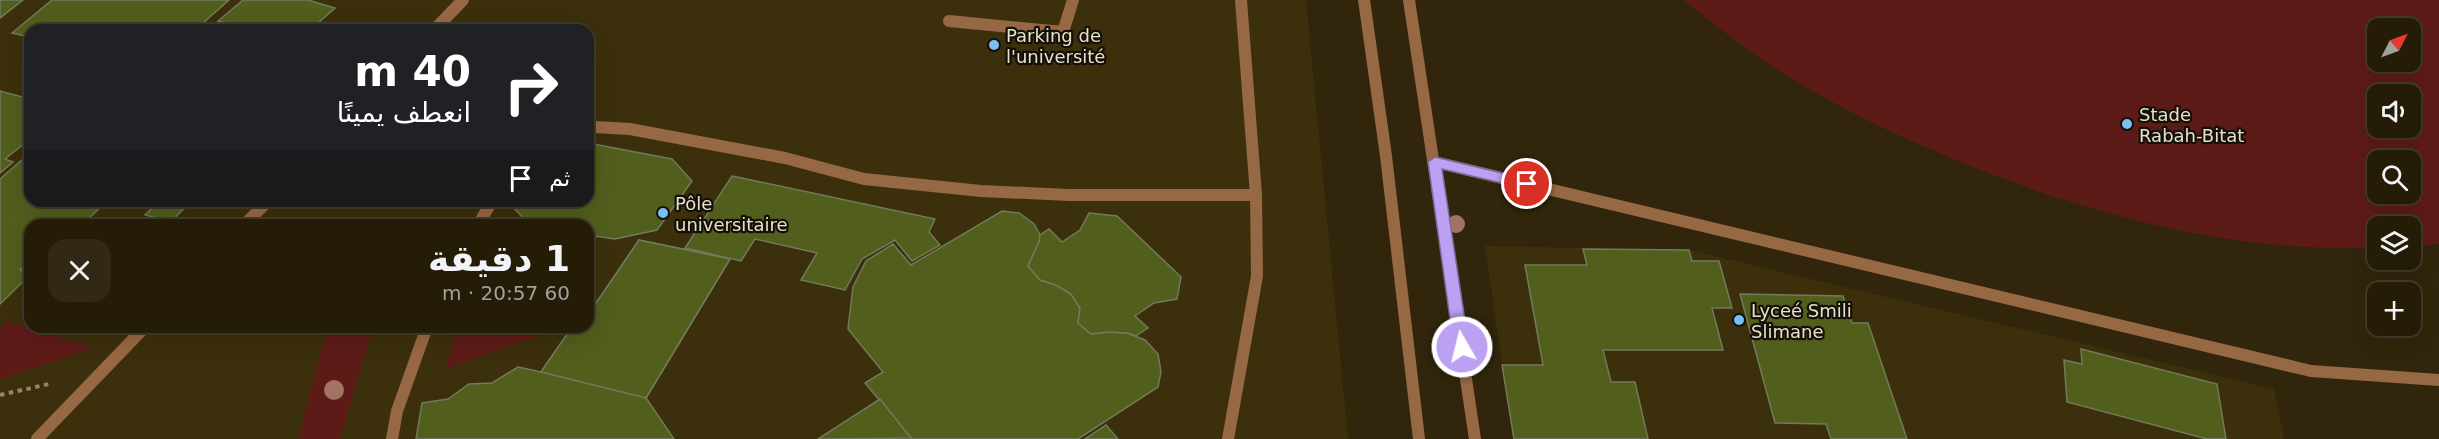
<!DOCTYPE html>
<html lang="ar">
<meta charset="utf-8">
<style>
body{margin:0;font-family:"DejaVu Sans",Cairo,sans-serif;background:#312916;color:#f1f3f6;direction:rtl;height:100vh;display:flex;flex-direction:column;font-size:22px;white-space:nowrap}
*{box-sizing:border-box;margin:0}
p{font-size:20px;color:#a3a19c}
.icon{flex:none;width:33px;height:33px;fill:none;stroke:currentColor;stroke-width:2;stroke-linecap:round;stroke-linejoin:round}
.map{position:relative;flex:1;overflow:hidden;direction:ltr}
.sheet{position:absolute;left:24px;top:219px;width:570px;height:114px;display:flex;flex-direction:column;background:#251c08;border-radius:18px;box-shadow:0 6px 24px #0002,0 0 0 2px #423a29;direction:rtl}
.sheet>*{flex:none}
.guide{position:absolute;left:24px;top:24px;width:570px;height:183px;border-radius:18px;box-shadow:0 6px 24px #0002,0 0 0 2px #423a29;direction:rtl;background:#202124;color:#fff;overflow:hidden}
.needle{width:39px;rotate:48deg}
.fabs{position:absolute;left:2367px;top:18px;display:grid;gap:12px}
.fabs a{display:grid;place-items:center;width:54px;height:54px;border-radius:12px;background:#251c08;box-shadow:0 6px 24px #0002,0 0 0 2px #423a29;font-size:30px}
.pin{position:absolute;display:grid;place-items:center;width:51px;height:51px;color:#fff;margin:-26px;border:3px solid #fff;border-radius:50%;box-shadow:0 2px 6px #0007}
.me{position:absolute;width:66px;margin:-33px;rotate:352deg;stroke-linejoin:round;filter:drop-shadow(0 0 4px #0008)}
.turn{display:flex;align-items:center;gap:21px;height:126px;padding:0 24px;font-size:27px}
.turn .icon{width:78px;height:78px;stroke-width:2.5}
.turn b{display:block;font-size:42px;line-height:51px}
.then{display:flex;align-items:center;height:57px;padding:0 24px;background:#0003;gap:12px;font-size:22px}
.round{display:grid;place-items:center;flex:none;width:63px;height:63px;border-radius:18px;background:#312916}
.summary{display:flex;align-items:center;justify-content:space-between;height:102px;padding:0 24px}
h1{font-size:36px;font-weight:700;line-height:45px}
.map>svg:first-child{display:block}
</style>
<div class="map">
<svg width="2439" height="439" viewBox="0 0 2439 439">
<rect width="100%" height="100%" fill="#31260b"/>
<g fill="#3c2f0b" fill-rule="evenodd">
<path d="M0 0H1306L1348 439H0ZM30 30H588V201H30ZM30 225H588V327H30Z"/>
<path d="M1485 246 1689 250 2274 389 2284 439H1513Z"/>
</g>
<g fill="#5d1b18" fill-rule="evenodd">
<path d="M1684 0H2439V244L2411 247 2410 226H2378L2377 248C2232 252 2100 218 1966 164 1906 140 1846 112 1791 78 1753 55 1718 28 1684 0ZM2378 28H2410V62H2378ZM2378 94H2410V128H2378ZM2378 160H2410V194H2378Z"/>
<path d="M7 321 94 348 0 379V328Z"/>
<path d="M328 327H373L340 439H300L305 410Z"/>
<path d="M458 327H551L548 332 445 369Z"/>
</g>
<g fill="#515e1c" stroke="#727a5c" stroke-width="1.5">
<path d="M0 0H23L0 18Z"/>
<path d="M52 0H229L195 30H30V37L12 33Z"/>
<path d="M243 0H308L335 8 310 30H229L235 25 218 21Z"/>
<path d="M0 91 30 99V139L5 159 13 162 0 173Z"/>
<path d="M588 143 672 159 692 181 657 230 615 239 588 235V225H530L511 205 513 201H588Z"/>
<path d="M24 158 30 160V201H107L82 225H30V260L20 270 30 273V275L0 304V179Z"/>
<path d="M732 176 935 219 929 232 940 245 912 261 895 240 862 259 845 290 801 280 817 253 755 239 741 261 685 248Z"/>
<path d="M160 201H191L171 222 145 215Z"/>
<path d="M1002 211 1019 213 1034 224 1040 235 1039 242 1028 266 1040 280 1056 285 1071 294 1080 308 1078 323 1091 334 1109 332 1127 333 1145 340 1158 354 1161 372 1158 387 1078 439H912L865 383 883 372 848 329 853 287 866 261 893 244 911 265Z"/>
<path d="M1089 213 1117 216 1181 277 1177 299 1154 303 1135 316 1148 328 1136 336 1127 333 1109 332 1091 334 1078 323 1080 308 1071 294 1056 285 1040 280 1028 266 1039 242 1040 235 1049 229 1062 242 1080 230Z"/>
<path d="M639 240 730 259 646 398 674 439H416L422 403 448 399 469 384 492 383 518 367 541 372 572 327H588V315Z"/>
<path d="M639 240 730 259 646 398 541 372 572 327H588V315Z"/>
<path d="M1583 249 1689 250 1692 261H1719L1732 308H1712L1723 350H1603L1611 382H1635L1648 439H1514L1502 365H1543L1525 265H1587Z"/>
<path d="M1740 294 1843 296 1852 323H1868L1907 439H1831L1826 424 1775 423Z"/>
<path d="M2081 349 2217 384 2226 439H2207L2067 402 2064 360 2082 364Z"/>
<path d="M880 399 911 438 818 439Z"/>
<path d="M1106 425 1118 439H1085Z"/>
</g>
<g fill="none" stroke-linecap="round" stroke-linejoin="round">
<path stroke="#908772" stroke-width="4" stroke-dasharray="4.5 4.5" stroke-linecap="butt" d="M0 395 49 384"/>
<g stroke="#976844" stroke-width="12">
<path d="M949 21 1063 32 1073 0"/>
<path d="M434 30 463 0"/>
<path d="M588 129 594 127 630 129 785 158 864 179 981 191 1069 195H1256"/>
<path d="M244 225 268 201"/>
<path d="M478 225 492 201"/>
<path d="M37 439 145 327"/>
<path d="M392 439 397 411 427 327"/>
<path d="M1228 439 1257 276 1256 195 1241 0"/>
</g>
<g stroke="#976844" stroke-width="12">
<path d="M1364 0 1386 156 1419 439"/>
<path d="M1409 0 1475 439"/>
<path d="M1435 162 2311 371 2439 380"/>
</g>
</g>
<g fill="#a07362">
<circle cx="1456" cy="224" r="9"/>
<circle cx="334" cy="390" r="10"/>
</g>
<path fill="#bca0f2" stroke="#7a689d" stroke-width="1.5" d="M1435 157 1527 179 1534 184 1527 189 1442 169 1469 347 1467 351 1462 353 1456 351 1454 347 1428 162Z"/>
<g fill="#78bff8" stroke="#151005" stroke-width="2">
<circle cx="994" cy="45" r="6"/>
<circle cx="2127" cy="124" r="6"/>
<circle cx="663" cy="213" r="6"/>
<circle cx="1739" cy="320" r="6"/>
</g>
<g text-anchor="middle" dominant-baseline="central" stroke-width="4.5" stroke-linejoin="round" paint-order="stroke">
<g font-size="18" fill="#e7e0d0" stroke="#151005" text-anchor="start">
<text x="1006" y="35">Parking de<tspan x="1006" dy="21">l'université</tspan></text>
<text x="2139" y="114">Stade<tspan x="2139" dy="21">Rabah-Bitat</tspan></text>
<text x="675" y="203">Pôle<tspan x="675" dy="21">universitaire</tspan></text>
<text x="1751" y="310">Lyceé Smili<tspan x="1751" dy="21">Slimane</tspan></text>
</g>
</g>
</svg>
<div class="fabs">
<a><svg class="needle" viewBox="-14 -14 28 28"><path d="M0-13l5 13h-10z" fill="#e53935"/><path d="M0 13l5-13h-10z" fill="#a3a19c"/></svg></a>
<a><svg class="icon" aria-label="sound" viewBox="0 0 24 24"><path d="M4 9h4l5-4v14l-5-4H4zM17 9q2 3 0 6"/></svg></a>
<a><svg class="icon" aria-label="search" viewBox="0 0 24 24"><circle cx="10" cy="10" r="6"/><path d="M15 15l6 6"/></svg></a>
<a><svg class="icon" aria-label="layers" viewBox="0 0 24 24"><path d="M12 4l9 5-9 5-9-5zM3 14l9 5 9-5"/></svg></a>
<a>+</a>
</div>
<div class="pin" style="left:1527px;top:184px;background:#d93025"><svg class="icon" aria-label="arrive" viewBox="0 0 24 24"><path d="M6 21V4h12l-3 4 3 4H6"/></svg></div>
<svg class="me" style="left:1462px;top:347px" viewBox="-20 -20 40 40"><circle r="17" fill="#bca0f2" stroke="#fff" stroke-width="3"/><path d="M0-11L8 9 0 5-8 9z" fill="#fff"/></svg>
<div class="guide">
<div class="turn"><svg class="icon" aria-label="right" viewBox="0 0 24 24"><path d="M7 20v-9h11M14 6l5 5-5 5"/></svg><div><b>40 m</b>انعطف يمينًا</div></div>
<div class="then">ثم<svg class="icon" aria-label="arrive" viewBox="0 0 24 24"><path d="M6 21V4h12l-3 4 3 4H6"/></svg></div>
</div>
<section class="sheet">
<div class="summary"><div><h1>1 دقيقة</h1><p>60 m · 20:57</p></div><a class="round"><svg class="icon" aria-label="close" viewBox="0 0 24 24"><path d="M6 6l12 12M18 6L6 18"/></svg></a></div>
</section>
</div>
